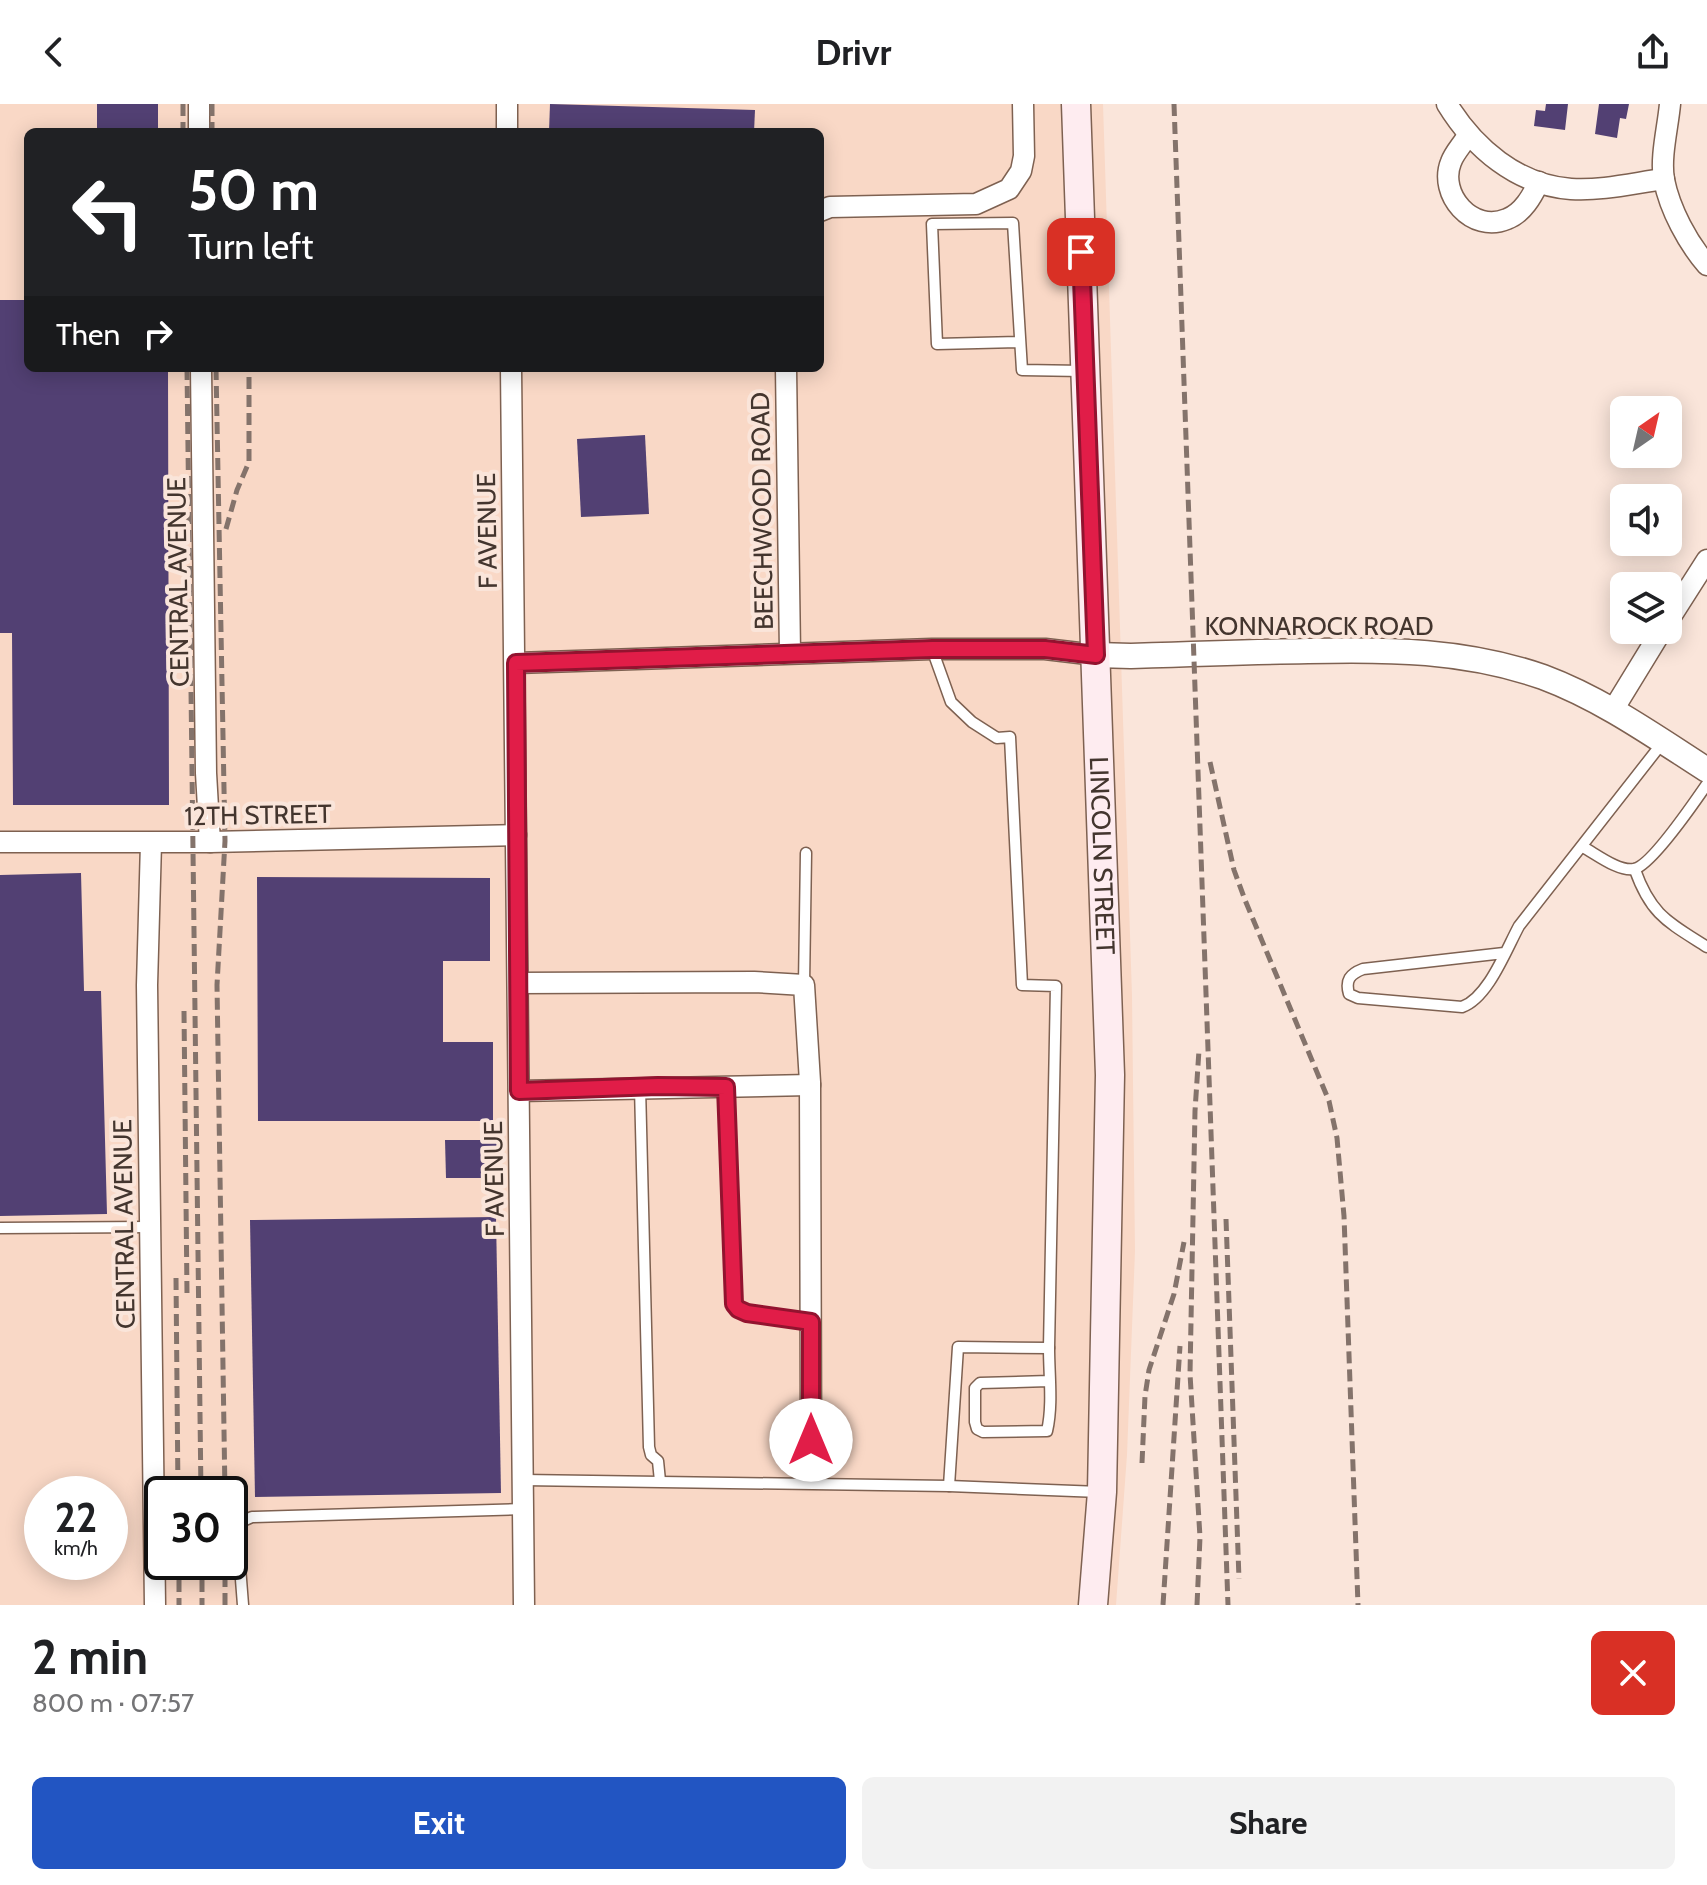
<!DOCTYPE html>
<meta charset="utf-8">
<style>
body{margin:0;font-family:Cabin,sans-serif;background:#f2f2f2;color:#202124;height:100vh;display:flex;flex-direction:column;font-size:30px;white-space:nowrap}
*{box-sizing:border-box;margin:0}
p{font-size:26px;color:#757577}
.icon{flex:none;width:44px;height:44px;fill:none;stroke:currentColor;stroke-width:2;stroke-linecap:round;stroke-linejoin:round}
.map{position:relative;height:1501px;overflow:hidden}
.panel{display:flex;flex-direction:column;background:#fff;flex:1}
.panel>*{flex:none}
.banner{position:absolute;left:24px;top:24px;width:800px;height:244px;border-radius:12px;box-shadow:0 4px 20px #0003;background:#202124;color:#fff;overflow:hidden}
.needle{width:52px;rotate:34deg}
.tools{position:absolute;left:1610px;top:292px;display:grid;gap:16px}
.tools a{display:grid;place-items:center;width:72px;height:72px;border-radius:12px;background:#fff;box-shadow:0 4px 20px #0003;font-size:40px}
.speed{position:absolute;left:24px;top:1372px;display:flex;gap:16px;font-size:40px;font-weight:700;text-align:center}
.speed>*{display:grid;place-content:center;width:104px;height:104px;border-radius:50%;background:#fff;box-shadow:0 4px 20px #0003;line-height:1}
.speed small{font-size:20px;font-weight:400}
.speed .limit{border:4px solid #111;border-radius:12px;background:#fff;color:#111}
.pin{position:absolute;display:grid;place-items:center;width:68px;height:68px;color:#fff;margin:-34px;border-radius:16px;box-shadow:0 4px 12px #0006}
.me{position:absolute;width:88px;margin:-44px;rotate:0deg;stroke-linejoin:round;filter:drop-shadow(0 0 6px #0008)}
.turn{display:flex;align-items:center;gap:28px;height:168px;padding:0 32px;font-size:36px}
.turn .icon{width:104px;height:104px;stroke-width:2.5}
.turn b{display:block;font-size:56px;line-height:68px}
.then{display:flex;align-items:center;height:76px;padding:0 32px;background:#0003;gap:16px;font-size:30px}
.round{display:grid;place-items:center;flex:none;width:84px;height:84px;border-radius:12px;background:#f2f2f2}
.head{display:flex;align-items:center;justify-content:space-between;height:136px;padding:0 32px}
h1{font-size:48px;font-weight:700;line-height:60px}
.button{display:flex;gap:16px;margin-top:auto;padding:16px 32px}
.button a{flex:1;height:92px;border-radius:12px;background:#2255c2;color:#fff;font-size:32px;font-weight:700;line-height:92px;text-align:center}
.button a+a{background:#f2f2f2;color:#202124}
header{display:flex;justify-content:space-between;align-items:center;height:104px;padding:0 32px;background:#fff;font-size:36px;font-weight:700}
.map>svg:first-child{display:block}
</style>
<header><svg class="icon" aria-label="back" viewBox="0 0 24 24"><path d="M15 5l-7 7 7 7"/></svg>Drivr<svg class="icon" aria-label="share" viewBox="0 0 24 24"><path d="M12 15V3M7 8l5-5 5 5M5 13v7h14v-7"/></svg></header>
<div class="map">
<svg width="1707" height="1501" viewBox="0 0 1707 1501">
<rect width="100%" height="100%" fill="#fae5da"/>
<path fill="#f9d8c6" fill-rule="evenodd" d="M0 0H1103L1132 892 1135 1147 1127 1351 1116 1501H0ZM28 28H820V264H28ZM42 1390H110V1458H42ZM162 1390H230V1458H162Z"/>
<g fill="#524073">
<rect x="97" y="0" width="61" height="28"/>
<path d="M550 0 755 6 754 28H549Z"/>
<path d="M1546 0H1568L1565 26 1534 22 1536 6 1545 7Z"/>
<path d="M1599 0H1629L1626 15 1620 14 1617 34 1595 30Z"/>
<path d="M0 196H28V264H168L169 701H13L12 529H0Z"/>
<path d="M645 331 649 410 581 413 577 335Z"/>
<path d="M81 769 84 887H101L107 1110 0 1112V771Z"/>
<path d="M257 773 490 774V857H443V938H493V1017H258Z"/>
<path d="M445 1036H499V1074H446Z"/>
<path d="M496 1113 501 1389 255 1393 250 1116Z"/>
</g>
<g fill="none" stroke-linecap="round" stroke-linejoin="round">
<defs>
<g id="service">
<path d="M1019 238 937 240 932 120 1013 119 1022 266 1083 267"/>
<path d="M932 545 951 598 972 618 997 634 1010 633 1022 881 1056 882 1049 1244 958 1243 949 1382"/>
<path d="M1583 743C1596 750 1619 768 1634 765 1651 762 1696 696 1707 680"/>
<path d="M1635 766C1651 811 1668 818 1707 843"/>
<path d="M1504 849 1363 865C1350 870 1345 876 1349 890L1358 894 1462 903C1488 894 1506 846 1519 822L1663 638"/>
<path d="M804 881 806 749"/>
<path d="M640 983 649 1343 651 1351 658 1357 660 1377"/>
<path d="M726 983 734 1200 738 1205 747 1209 811 1218"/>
<path d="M0 1124 150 1123"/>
<path d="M1049 1277 980 1279 975 1284V1318L977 1325 983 1328 1047 1327C1053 1301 1049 1271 1049 1244"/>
<path d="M523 1376 949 1382 1100 1388"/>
<path d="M243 1501 237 1424 243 1417 252 1413 523 1405"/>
</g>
<g id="minor">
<path d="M199 0V28"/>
<path d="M507 0V28"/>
<path d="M1447 0C1474 44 1517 81 1571 85 1602 87 1634 79 1664 75"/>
<path d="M1670 0C1668 23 1660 53 1664 76 1670 106 1688 139 1707 161"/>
<path d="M1468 31C1463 40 1454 49 1451 58 1438 90 1472 130 1507 115 1523 109 1532 92 1539 78"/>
<path d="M820 107 830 103 976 100 1009 85 1021 67 1024 52 1023 0"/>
<path d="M201 264 206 669 210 738"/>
<path d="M511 264 524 1501"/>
<path d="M786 264 790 549"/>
<path d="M1668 517 1707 456"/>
<path d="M516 559 932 545H1045L1096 551"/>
<path d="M1613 606 1662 526"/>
<path d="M0 738H210L516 731"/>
<path d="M151 739 147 881 155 1501"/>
<path d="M518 879 754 878 804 881 810 978 811 1336"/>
<path d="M519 987 810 981"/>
</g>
<path id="tertiary" d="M1096 551 1131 552C1190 550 1249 548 1308 547 1388 545 1466 546 1543 573 1602 595 1654 632 1707 666"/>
<g id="secondary">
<path id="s1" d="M1076 0 1110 971 1102 1388 1093 1501"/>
</g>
</defs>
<use href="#service" stroke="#7e6151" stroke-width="13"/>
<use href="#minor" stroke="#7e6151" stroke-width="23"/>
<use href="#tertiary" stroke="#7e6151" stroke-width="27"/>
<use href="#secondary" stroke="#7e6151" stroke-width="31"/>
<use href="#service" stroke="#fff" stroke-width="10"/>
<use href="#minor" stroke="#fff" stroke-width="20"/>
<use href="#tertiary" stroke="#fff" stroke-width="24"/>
<use href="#secondary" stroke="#feecf0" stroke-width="28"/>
<g stroke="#84736b" stroke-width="5" stroke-dasharray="12 6" stroke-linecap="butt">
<path d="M183 0V28"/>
<path d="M212 0V28"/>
<path d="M1174 0 1228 1501"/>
<path d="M187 264 201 1390"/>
<path d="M216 264 225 737 217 881 225 1390"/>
<path d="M226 425 237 386 249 358V264"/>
<path d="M1210 658 1234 766 1245 796 1329 997 1337 1034 1344 1112 1358 1501"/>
<path d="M184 907 187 1191"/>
<path d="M1226 1115 1239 1475"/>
<path d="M176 1174 178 1390"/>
<path d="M1142 1359 1145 1292 1149 1266 1174 1190 1184 1138"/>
<path d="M179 1458V1501"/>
<path d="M202 1458V1501"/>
<path d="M225 1501V1458"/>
<path d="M1163 1501 1180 1242"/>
<path d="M1197 1501 1200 1433 1190 1270 1195 1007 1199 946"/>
</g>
</g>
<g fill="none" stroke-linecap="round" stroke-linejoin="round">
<defs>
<path id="route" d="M811 1336V1218L747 1209 738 1205 734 1200 726 983 658 982 519 987 516 559 932 545H1045L1096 551 1081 148"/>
</defs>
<use href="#route" stroke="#92132f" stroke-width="20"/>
<use href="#route" stroke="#e11d48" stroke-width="14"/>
</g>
<g text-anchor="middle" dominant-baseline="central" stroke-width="8" stroke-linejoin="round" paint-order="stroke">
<g font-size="26" fill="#43352e" stroke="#fae5da">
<text transform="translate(762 407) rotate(-91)">BEECHWOOD ROAD</text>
<text transform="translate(487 427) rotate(-91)">F AVENUE</text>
<text transform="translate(178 478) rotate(-91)">CENTRAL AVENUE</text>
<text x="1319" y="522">KONNAROCK ROAD</text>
<text transform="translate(258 711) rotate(-1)">12TH STREET</text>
<text stroke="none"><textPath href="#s1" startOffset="752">LINCOLN STREET</textPath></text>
<text transform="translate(494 1075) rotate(-91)">F AVENUE</text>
<text transform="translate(124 1120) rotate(-91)">CENTRAL AVENUE</text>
</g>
</g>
</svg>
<div class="tools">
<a><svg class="needle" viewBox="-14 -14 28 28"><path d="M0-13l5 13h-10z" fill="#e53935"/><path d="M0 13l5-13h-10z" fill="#757577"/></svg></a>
<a><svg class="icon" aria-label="sound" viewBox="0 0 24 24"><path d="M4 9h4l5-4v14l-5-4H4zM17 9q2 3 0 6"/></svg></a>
<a><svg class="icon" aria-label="layers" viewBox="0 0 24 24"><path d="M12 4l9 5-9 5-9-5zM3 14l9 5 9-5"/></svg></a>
</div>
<div class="speed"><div>22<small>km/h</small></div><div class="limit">30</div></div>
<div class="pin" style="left:1081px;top:148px;background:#d93025"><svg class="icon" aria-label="arrive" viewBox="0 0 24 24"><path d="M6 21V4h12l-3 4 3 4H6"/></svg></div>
<svg class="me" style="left:811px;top:1336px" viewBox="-20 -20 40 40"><circle r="19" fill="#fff"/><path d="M0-13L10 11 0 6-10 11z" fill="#e11d48"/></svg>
<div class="banner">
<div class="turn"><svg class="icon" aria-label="left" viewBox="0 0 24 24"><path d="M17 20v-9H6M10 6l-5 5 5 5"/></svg><div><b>50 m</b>Turn left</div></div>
<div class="then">Then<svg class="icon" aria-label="right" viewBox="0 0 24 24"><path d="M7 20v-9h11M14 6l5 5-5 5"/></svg></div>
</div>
</div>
<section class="panel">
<div class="head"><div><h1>2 min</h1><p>800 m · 07:57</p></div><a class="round" style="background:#d93025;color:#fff"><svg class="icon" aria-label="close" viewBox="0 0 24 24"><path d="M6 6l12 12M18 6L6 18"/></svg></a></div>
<div class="button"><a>Exit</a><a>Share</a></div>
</section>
